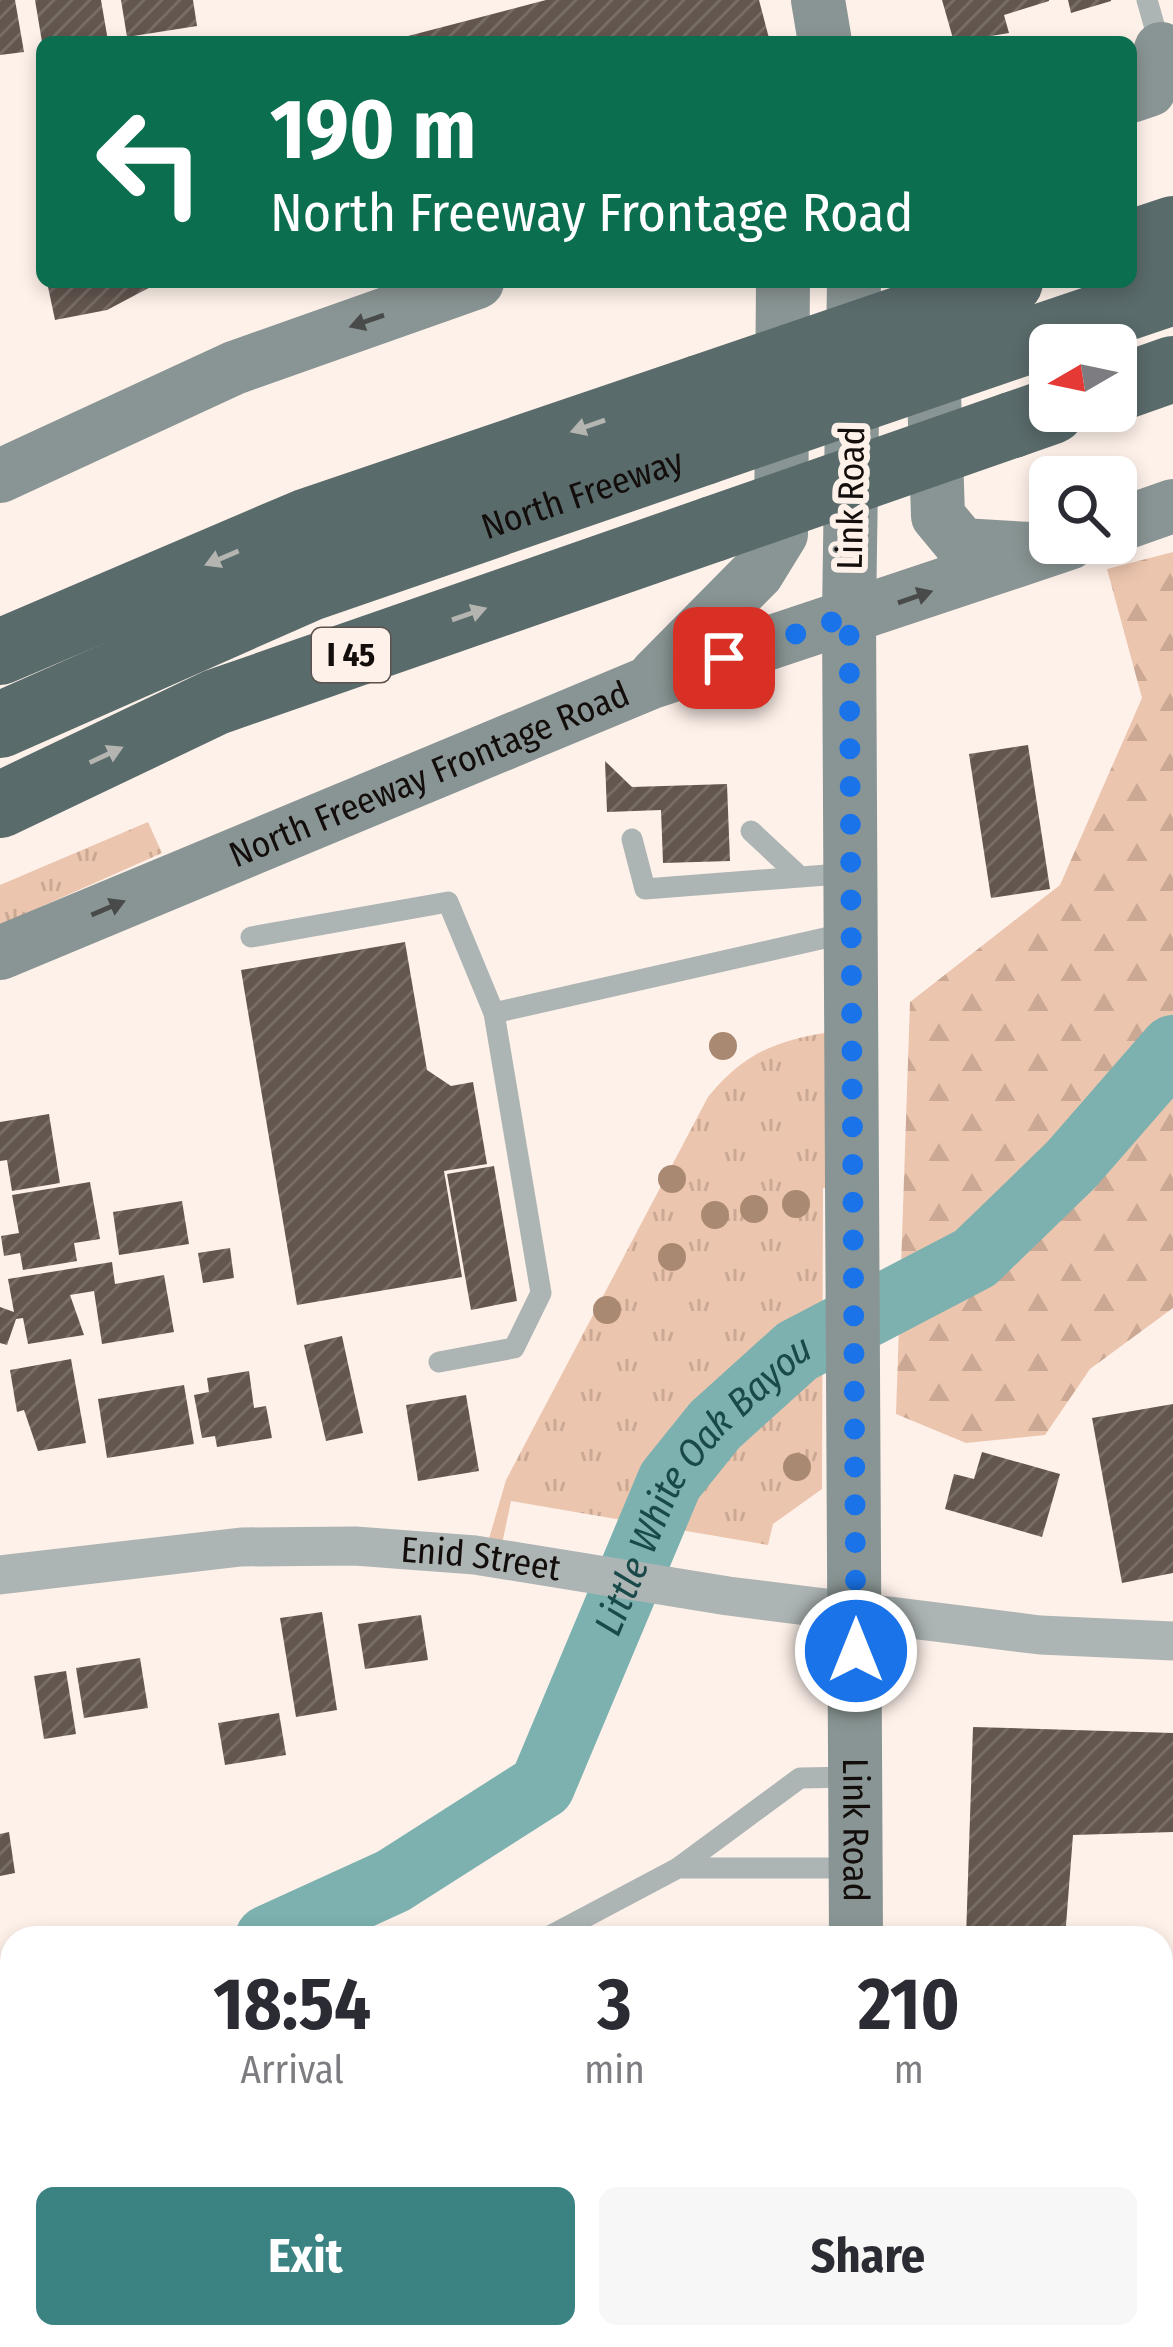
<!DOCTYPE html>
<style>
body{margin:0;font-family:"Fira Sans Condensed",sans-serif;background:#f7f7f7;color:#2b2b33;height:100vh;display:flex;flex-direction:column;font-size:45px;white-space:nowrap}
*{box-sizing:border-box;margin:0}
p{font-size:39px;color:#7c7c81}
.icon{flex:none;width:66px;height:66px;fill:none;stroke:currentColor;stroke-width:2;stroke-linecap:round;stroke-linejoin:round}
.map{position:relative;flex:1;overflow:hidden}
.panel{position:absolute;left:0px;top:1926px;width:1173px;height:423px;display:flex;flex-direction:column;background:#fff;border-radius:36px 36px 0 0;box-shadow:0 6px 18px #0003}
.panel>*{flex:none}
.top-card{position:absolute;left:36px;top:36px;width:1101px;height:252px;border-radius:18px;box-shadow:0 6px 18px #0003;background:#0b6e4f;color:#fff;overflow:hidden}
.needle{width:78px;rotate:261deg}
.fabs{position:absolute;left:1029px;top:324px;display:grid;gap:24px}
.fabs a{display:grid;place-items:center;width:108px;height:108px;border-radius:18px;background:#fff;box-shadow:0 6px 18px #0003;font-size:60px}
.pin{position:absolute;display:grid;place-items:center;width:102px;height:102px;color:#fff;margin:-51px;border-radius:24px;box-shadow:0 6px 18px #0006}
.me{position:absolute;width:132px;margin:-66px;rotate:0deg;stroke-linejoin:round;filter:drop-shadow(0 0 9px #0008)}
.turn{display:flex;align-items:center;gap:42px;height:252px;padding:0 36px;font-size:54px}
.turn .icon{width:156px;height:156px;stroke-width:2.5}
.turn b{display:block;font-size:84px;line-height:102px}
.eta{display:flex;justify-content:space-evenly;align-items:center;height:204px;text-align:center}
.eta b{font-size:72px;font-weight:700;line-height:84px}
.action{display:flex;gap:24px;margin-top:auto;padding:24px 36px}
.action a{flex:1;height:138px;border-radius:18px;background:#3a8382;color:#fff;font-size:48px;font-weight:700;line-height:138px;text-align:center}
.action a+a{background:#f7f7f7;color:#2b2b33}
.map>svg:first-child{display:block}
</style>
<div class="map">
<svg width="1173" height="2347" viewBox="0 0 1173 2347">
<defs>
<pattern id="grass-tufts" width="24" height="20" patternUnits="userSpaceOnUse" patternTransform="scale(3)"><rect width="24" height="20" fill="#ecc5ae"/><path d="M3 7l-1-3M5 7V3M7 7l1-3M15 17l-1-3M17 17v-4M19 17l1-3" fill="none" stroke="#caa894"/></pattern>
<pattern id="forest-firs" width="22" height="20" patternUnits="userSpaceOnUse" patternTransform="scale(3)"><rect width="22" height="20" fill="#ecc5ae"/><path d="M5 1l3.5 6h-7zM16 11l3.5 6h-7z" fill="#caa894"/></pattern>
<pattern id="building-hatch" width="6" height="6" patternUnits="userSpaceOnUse" patternTransform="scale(3)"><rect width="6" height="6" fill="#62564e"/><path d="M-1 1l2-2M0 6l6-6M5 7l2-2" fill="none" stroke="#786e68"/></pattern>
</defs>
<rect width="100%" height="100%" fill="#fef1ea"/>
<g fill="url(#grass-tufts)">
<path d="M148 822 162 853 0 925V885Z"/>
<path d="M830 1032 832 1187 823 1188 822 1489 773 1524 768 1545 511 1501 502 1544 488 1542 506 1480 708 1097C744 1053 775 1041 830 1032Z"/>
<path d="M12 2181V2337H119L121 2347H0V2185Z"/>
</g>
<path fill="url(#forest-firs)" d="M1173 552V1308L1090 1369 1045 1435 966 1443 896 1414 910 1002 1060 885 1142 698 1107 569Z"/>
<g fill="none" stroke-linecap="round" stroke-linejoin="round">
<g stroke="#7cb1b0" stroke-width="66">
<path id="s1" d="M268 1938 393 1881 542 1786 670 1481 715 1425 797 1351 975 1258 1071 1165 1173 1048"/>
<path d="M0 2022 12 2019"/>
</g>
</g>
<g fill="url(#building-hatch)">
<path d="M0 0H15L24 52 0 55Z"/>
<path d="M35 0H101L108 41 42 42Z"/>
<path d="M121 0H193L197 26 127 37Z"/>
<path d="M546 0H759L770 42H385Z"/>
<path d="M942 0H1049V1L1004 15 1009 33 954 42Z"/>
<path d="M1068 0H1111V1L1071 13Z"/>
<path d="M47 282H160L107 310 55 320Z"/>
<path d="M1028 745 1050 889 991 898 969 754Z"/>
<path d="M605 761 632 787 727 784 730 861 663 863 661 810 607 812Z"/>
<path d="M405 942 427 1070 451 1086 473 1082 487 1164 444 1171 462 1277 297 1305 241 970Z"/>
<path d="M49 1114 60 1183 12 1191 7 1160 0 1161V1122Z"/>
<path d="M494 1166 517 1301 471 1310 447 1174Z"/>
<path d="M90 1182 100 1239 74 1243 77 1261 23 1270 20 1253 4 1256 1 1236 19 1233 12 1195Z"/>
<path d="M182 1201 189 1244 119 1255 113 1212Z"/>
<path d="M230 1248 234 1278 203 1283 198 1253Z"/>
<path d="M112 1262 115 1284 164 1275 174 1332 102 1344 94 1291 70 1295 84 1335 28 1344 23 1318 16 1319 7 1345 0 1343V1307L14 1312 8 1279Z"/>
<path d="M342 1336 363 1433 326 1441 304 1345Z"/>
<path d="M71 1359 86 1443 38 1451 24 1410 17 1412 10 1370Z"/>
<path d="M249 1371 254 1408 266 1406 272 1438 217 1447 215 1436 202 1438 194 1395 209 1392 207 1378Z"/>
<path d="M184 1385 194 1444 107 1458 98 1399Z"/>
<path d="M466 1395 479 1471 418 1481 406 1405Z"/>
<path d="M1173 1404V1573L1122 1583 1092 1418Z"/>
<path d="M982 1452 1060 1474 1042 1537 945 1509 954 1474 974 1479Z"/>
<path d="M322 1612 337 1710 296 1717 280 1618Z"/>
<path d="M421 1615 428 1660 365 1669 358 1624Z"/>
<path d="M140 1658 148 1708 84 1718 76 1668Z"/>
<path d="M66 1671 76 1734 44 1739 34 1676Z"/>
<path d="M279 1713 286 1755 225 1765 218 1723Z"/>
<path d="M973 1727 1173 1733V1832L1073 1835 1065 1938H966Z"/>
<path d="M9 1832 15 1873 0 1876V1834Z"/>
<path d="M1173 1985V2082L1161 2084V1987Z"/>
<path d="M134 2337H166V2340L135 2344Z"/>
<path d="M468 2337H576L578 2347H470Z"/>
</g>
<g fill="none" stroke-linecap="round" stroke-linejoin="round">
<g stroke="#acb4b4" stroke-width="21">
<path d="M1147 0 1161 49"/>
<path d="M751 831 797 874"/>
<path d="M632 839 645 889 852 873"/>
<path d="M251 937 448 902 494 1013 847 933"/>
<path d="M439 1362 514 1348 541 1293 494 1013"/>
<path d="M678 1868 800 1778 855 1777"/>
<path d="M546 1938 678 1868H855"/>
<path d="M1161 2120 1173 2118"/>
<path d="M410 2337 412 2347"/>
</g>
<g stroke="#acb4b4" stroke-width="39">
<path id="s2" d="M0 1575 241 1547 355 1546 475 1555 728 1596 1040 1635 1173 1641"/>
<path d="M348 2337 350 2347"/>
</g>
<g stroke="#899594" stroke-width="54">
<path d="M818 0 825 42"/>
<path d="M1131 96 1149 90 1161 49"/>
<path id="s3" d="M854 282 849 616 856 1938"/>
<path d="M932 332 938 516 962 545 1030 549"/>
<path d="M0 476 234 368 477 282"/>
<path d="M1116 526 1173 506"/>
<path d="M656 675 757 573 781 534 783 282"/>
<path id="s4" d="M0 953 649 683 1069 543"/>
<path d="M857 2337V2347"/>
</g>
<g stroke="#5a6b6b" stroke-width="66">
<path d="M1131 243 1173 229"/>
<path d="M1022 343 1173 292"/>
<path d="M1116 389 1173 369"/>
<path d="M1012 425 1052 411"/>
<path d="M0 652 305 522 699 388"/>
<path id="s5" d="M0 725 310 588 704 452"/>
<path d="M0 805 216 702 713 529"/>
</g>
<g stroke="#5a6b6b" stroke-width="66">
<path d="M699 388 1010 282"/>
<path d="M704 452 1022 343"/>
<path d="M713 529 1012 425"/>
</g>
</g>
<g fill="#aa8972">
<circle cx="723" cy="1046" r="14"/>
<circle cx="672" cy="1179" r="14"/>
<circle cx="796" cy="1204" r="14"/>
<circle cx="754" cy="1209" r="14"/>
<circle cx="715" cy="1215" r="14"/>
<circle cx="672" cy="1257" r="14"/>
<circle cx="607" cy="1310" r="14"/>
<circle cx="797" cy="1467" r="14"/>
</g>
<defs><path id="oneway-solid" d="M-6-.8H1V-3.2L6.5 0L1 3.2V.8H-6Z" transform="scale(3)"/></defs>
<g fill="#484b49">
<use href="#oneway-solid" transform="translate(367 321) rotate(161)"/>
<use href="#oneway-solid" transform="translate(915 597) rotate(-19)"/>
<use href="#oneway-solid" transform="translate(108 908) rotate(-23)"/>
</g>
<g fill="#b4b5b1">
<use href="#oneway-solid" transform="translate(588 426) rotate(161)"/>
<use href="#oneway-solid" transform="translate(222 558) rotate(157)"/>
<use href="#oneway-solid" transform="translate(469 614) rotate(-19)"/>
<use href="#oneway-solid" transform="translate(106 755) rotate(-25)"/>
</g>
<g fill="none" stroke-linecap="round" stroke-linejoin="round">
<path stroke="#1a73e8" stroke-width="21" stroke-dasharray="0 37.8" d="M724 658 849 616 856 1651"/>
</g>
<g text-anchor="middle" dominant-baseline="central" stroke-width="12" stroke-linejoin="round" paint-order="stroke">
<rect fill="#fef1ea" stroke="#5a524e" stroke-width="3" x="312" y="628" width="78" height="54" rx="9"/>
<g font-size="33" font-weight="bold" fill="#130e0b">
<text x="351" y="655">I 45</text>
</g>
<g font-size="36" fill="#130e0b" stroke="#fef1ea">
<text stroke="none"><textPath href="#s5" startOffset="627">North Freeway</textPath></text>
<text transform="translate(851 498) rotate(-89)">Link Road</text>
<text stroke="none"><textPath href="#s4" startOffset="465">North Freeway Frontage Road</textPath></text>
<text stroke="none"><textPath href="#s2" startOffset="483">Enid Street</textPath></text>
<text stroke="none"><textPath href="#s3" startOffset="1548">Link Road</textPath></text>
</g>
<g font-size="39" font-style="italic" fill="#194949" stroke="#fef1ea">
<text stroke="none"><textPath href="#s1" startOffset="660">Little White Oak Bayou</textPath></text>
</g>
</g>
</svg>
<div class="fabs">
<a><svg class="needle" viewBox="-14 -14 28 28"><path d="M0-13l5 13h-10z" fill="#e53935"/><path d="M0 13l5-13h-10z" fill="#7c7c81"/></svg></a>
<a><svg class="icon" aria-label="search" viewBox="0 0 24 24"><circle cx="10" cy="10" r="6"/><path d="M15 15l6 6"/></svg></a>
</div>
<div class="pin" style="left:724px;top:658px;background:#d93025"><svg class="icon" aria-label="arrive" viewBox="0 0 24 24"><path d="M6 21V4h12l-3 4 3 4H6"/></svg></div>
<svg class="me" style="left:856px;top:1651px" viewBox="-20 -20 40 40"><circle r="17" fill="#1a73e8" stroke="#fff" stroke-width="3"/><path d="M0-11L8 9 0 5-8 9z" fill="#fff"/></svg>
<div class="top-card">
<div class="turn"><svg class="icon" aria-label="left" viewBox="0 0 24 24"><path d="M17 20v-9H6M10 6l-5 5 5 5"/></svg><div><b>190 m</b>North Freeway Frontage Road</div></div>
</div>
<section class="panel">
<div class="eta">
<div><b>18:54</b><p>Arrival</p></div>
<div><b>3</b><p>min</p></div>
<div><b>210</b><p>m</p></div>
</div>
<div class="action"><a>Exit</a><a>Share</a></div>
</section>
</div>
